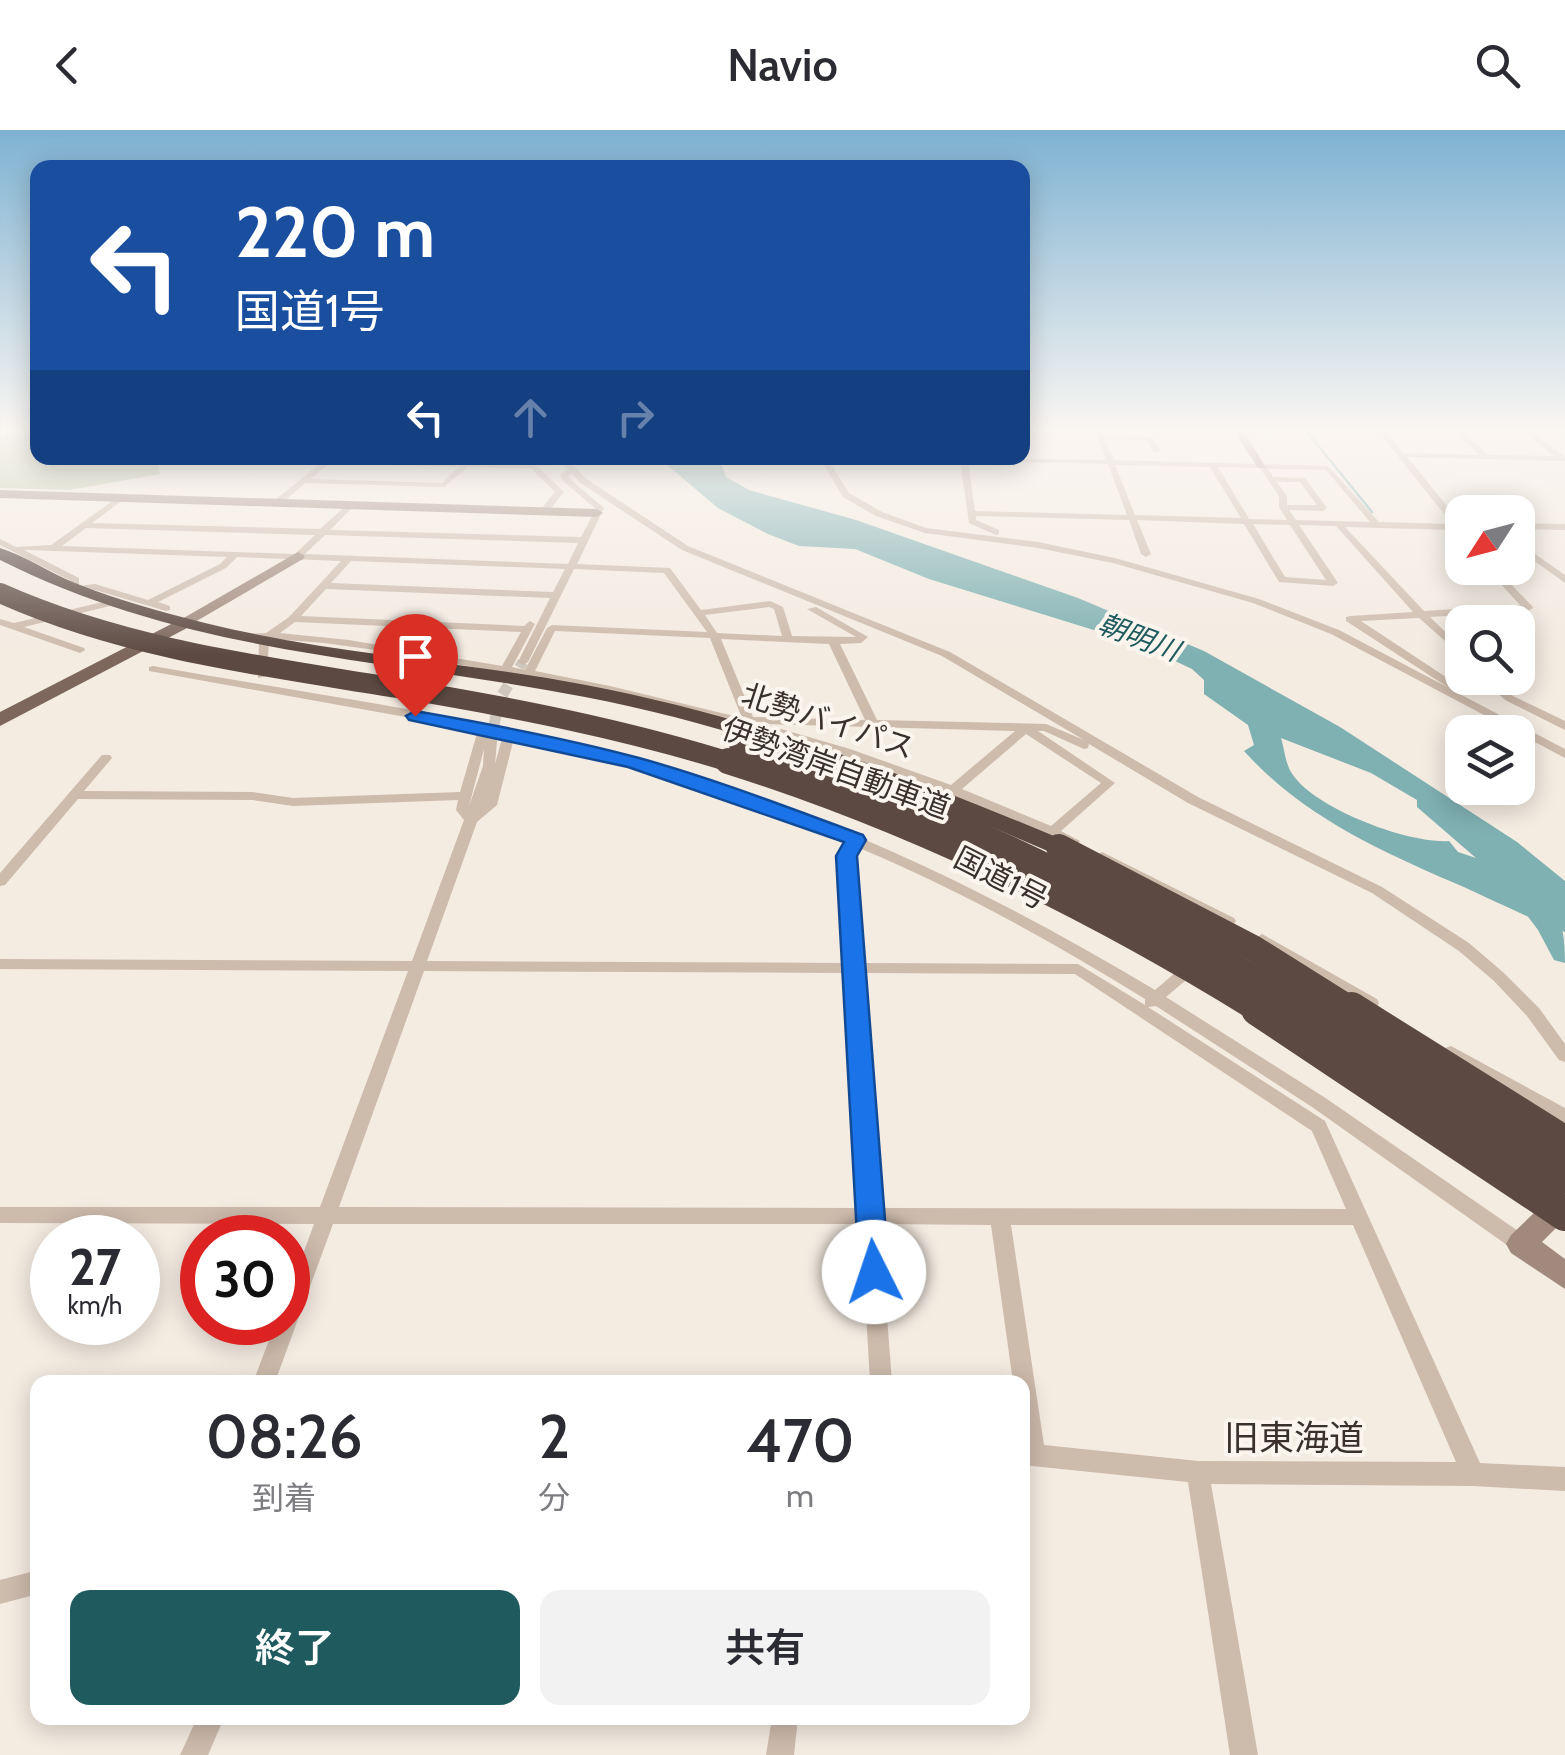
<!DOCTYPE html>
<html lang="ja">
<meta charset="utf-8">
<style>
body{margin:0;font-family:Cabin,"Noto Sans JP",sans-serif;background:#f2f2f3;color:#2b2b33;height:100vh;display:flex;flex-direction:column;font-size:38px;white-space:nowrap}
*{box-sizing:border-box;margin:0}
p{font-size:32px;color:#7c7c81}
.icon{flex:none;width:55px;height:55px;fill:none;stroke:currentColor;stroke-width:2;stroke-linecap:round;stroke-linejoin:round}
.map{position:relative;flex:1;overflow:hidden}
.sheet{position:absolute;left:30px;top:1245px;width:1000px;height:350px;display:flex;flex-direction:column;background:#fff;border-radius:20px;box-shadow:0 5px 25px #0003}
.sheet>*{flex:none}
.banner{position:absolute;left:30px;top:30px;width:1000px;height:305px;border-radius:20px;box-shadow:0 5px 25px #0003;background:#1a4fa0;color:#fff;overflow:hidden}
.needle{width:65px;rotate:234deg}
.buttons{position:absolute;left:1445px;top:365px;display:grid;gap:20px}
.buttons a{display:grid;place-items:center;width:90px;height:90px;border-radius:20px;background:#fff;box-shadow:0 5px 25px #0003;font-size:50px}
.speed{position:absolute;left:30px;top:1085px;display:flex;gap:20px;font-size:50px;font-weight:700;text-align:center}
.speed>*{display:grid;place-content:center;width:130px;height:130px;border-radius:50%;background:#fff;box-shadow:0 5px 25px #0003;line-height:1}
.speed small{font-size:25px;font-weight:400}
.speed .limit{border:15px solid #d22;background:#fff;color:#111}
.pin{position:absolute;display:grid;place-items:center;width:85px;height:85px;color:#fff;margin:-102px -42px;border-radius:50% 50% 50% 0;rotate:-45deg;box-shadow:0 0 10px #0007}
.pin .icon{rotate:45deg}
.me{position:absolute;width:110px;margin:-55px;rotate:356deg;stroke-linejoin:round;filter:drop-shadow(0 0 8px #0008)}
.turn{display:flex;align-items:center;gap:35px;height:210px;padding:0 40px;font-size:45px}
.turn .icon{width:130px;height:130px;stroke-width:2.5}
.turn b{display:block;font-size:70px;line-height:85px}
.lanes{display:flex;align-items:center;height:95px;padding:0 40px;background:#0003;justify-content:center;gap:50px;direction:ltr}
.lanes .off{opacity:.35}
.eta{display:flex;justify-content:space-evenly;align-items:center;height:170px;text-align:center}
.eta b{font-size:60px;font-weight:600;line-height:70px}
.primary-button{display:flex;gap:20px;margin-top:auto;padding:20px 40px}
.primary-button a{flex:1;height:115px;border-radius:20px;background:#1f5a5e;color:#fff;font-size:40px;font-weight:600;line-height:115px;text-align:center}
.primary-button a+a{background:#f2f2f3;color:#2b2b33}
header{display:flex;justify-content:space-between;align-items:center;height:130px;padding:0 40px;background:#fff;font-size:45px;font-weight:600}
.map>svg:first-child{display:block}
</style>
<header><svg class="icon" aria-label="back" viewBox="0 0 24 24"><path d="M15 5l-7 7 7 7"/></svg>Navio<svg class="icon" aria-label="search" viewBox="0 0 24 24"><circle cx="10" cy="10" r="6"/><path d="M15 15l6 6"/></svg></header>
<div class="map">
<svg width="1565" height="1625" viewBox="0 0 1565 1625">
<rect width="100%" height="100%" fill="#f4ebe1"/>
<path fill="#b8c4a0" d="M37 300 38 328H157L160 344 70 360 0 358V305Z"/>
<path fill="#7fb0b2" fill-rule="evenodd" d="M659 328H719L726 347 749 360 856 390 1078 468 1204 521 1340 597 1517 712 1565 751V802C1531 789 1499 773 1466 758 1385 723 1304 688 1244 621L1254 615 1248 595 1204 564V550L1192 539 1139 514 929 449 855 419 799 416 768 404 718 378ZM1281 608 1371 643 1417 670V677L1476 728 1458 722 1449 711C1409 714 1316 679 1293 645 1285 634 1285 621 1281 608Z"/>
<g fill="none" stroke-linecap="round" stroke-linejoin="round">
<path stroke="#7fb0b2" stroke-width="2.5" d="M1303 297 1372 382"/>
<path fill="#7fb0b2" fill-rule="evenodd" d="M1528 759C1562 768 1565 804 1565 833L1554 830 1538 800 1514 768 1518 762Z"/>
<path stroke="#cfc6bd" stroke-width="11" stroke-dasharray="11 5" stroke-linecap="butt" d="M491 611 499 570 523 532"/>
<g fill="#cdbbac" fill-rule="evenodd">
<path d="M1094 297H1101L1104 305 1152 307 1161 321 1154 323 1147 311 1105 309 1114 330 1328 336 1379 392 1452 394 1375 297H1382L1403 323 1479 325 1450 297H1458L1488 325 1554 326 1518 297H1526L1565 327V331L1407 327 1460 392H1462V397L1452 400 1345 397 1424 481 1520 475 1486 438H1495L1532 476 1533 478 1528 481 1430 487 1462 518V526L1419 488 1361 491 1461 557 1452 560 1565 619V628L1331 504 1253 473 1113 433 1038 418 925 403 876 386 843 367 820 328H827L849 363 882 382 926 398 1038 412 1115 428 1259 469 1339 500 1449 558 1346 491V487L1350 486 1413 482 1336 396 1299 395 1338 453 1333 456 1279 452 1244 394 1137 390 1151 424 1146 427 1141 424 1129 390 976 386V390L999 400V404L996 405 969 393 960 330 956 328 1106 330ZM968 331 1108 334 1127 385 975 381ZM1115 335 1210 337 1241 388 1135 385ZM1218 337 1260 338 1279 366V377L1287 390 1249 389ZM1268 339 1326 340 1370 392 1296 390 1289 380 1323 381 1327 378 1305 348 1273 347ZM1277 352H1300L1317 375H1287V366ZM1253 394 1290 395 1326 450 1285 447Z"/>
<path d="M327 328 533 334 539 332 540 328H546V335L538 337 564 362 547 383H541V379L555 362 531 338 468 337 444 357 305 353 281 374H275V370ZM329 333 459 337 442 353 311 349Z"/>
<path d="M559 328H567L585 348 688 416 950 522 1198 667 1382 757 1469 813 1504 843 1539 878 1565 914V932L1559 930 1527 886 1494 851 1459 821 1372 763 1188 673 1089 614 1088 618 1084 619 1044 601H1038L1115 653 1061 701 1080 711 1078 714 1073 715 918 651 841 624 687 581 530 547 375 520 324 513 273 509 269 510 267 546 258 548 259 509 244 508V504L266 503 289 487 341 431 237 427 226 438 158 472 170 476V480L166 481 95 460 70 461 71 451 0 415V409L16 417 51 415 121 365 125 367 124 369 92 393 320 399 350 372 354 375 353 377 330 400 581 407 596 379 564 352 560 345 568 339ZM572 343 579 352 682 420 942 526 1084 610 1046 594 877 590 840 514 861 513 868 507 816 477 807 479 856 507 792 506 783 477 770 471 701 480 670 438 577 434 604 378 570 349 568 346ZM86 398 315 405 295 424 62 416ZM325 405 578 413 568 434 305 424ZM24 420H27L227 427 220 434 148 470 95 454 79 456V448ZM351 431 565 439 553 462 331 453ZM574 439 664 443 707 502 552 495 547 498 525 540 512 537 535 494 530 491 524 496 301 486 326 459 550 468 518 532 523 535 528 532ZM769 477 774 479 782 506 717 503 705 485ZM295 492 521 502 502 536 349 510 280 503ZM555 501 710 508 742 588 610 556 535 541ZM721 509 829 514 865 590 753 587ZM764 594 1015 601 951 655 850 619ZM1026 604 1101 653 1051 696 962 659Z"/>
<path d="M1518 393 1565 394V400L1518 399Z"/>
<path d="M1518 412 1565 445V453L1518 419Z"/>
<path d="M111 470 114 471V475L24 497 84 518 85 520 80 523 0 495V489L14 493Z"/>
<path d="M153 536C322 566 494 588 659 636 834 686 999 766 1155 860L1189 831H1199L1202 835 1199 839 1166 867 1324 967 1528 1108 1531 1114 1528 1120 1521 1123 1514 1120 1312 977 1156 876 1148 877 1325 991 1480 1333 1565 1337V1361L1473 1356 1211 1354 1258 1625H1230L1188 1352 1022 1335V1252H1013L991 1095 880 1094 892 1252H870L861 1094H333L275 1252H253L276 1192H288V1165L314 1094 0 1093V1077H320L408 841 0 839V829L412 831 464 690 456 680 458 670 293 676 253 670 78 669 5 755 0 756V743L102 625H110L112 628 84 661 253 662 293 668 460 662 478 600 149 541V537ZM489 602 506 606 501 612 495 634 497 611 495 608H487ZM516 608C630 631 740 668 848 713L840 726 846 833 427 831 477 692 497 675 513 612ZM484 619 483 636 469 676ZM859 718C958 759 1053 812 1145 869V875L1078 834 862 833 854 726ZM424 841 847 843 860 1078 339 1077ZM862 843 1075 844 1312 1001 1346 1079 879 1078ZM1011 1095H1353L1456 1332 1198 1331 1044 1315Z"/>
<path d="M1482 548H1494L1513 566 1565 591V600L1505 570Z"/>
<path d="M1102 722 1234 788 1236 791 1234 794H1224L1097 729 1095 726Z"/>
<path d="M1262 804 1377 869 1379 873 1377 877H1365L1257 813 1255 809Z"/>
<path d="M1451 916 1565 978V993L1445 926 1443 922 1445 918Z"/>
<path d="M38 1440V1464L0 1474V1450Z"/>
<path d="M197 1588H224L208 1625H180Z"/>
<path d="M772 1588H798L794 1625H766Z"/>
</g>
<g fill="#a18a7d" fill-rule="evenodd">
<path d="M1231 297H1242L1266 338H1258Z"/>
<path d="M0 360 597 379 603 383 597 387 0 368Z"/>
<path d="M298 422 305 426 303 429 188 496 175 493Z"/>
<path d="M1565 1059V1089L1542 1112 1565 1129V1159L1511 1123 1506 1114 1511 1105 1555 1063Z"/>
</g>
<path fill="#7d675c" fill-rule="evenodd" d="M183 488 189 489V497L0 596V582Z"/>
<path fill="#5c4a42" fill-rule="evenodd" d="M0 418C26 426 50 443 75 453 118 470 161 482 205 493 330 524 460 531 586 555 753 587 912 646 1068 712L1071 717 1059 725 1050 722C900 657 746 598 585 567 380 527 192 526 0 430Z"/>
<path stroke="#3b302b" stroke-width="2.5" stroke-dasharray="1 4" stroke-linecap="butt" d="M0 300 23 297"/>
<g stroke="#5c4a42" stroke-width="20">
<path d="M0 463C125 519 262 536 397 558 511 577 625 599 736 634"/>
<path d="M739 615 797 634"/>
</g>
<g stroke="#5c4a42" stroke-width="26">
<path d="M728 631C918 691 1093 777 1262 882"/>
<path d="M789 631C973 692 1145 781 1310 882"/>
<path d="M1059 717 1253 818 1355 882"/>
</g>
<g stroke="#5c4a42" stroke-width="34">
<path d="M1258 879 1565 1084"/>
<path d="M1306 879 1565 1046"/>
<path d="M1351 879 1565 1013"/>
</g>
</g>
<linearGradient id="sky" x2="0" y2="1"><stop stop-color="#7eb2d2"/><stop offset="0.57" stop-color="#faf6f2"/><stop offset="1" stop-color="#faf6f2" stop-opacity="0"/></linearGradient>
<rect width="1565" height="525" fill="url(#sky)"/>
<path fill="#1a73e8" stroke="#114b97" stroke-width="2.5" d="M415 581C490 594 565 608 639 628 715 649 789 678 863 705L866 710 857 726 889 1142 884 1152 874 1156 863 1152 859 1142 836 726 844 712 628 637 409 590 406 586Z"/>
<g text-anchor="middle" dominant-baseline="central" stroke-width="8" stroke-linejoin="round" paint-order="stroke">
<g font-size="28" font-style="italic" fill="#1f5a5e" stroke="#fbf5ee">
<text transform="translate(1139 507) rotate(21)">朝明川</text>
</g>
<g font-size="30" fill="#3b302b" stroke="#fbf5ee">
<text transform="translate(828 591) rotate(18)">北勢バイパス</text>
<text transform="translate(836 638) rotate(20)">伊勢湾岸自動車道</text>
<text transform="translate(1001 748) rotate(27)">国道1号</text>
</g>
<g font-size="35" fill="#3b302b" stroke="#fbf5ee">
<text x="1294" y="1307">旧東海道</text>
</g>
</g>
</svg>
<div class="buttons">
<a><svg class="needle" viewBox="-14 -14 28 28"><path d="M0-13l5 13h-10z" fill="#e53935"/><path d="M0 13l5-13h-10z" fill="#7c7c81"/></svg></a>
<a><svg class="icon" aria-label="search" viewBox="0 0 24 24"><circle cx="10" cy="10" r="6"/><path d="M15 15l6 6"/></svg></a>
<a><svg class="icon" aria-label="layers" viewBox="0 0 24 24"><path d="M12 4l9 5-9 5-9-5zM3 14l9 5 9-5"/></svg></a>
</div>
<div class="speed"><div>27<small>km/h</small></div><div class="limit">30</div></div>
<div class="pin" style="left:415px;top:586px;background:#d93025"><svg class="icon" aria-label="arrive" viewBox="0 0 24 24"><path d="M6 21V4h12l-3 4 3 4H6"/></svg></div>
<svg class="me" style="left:874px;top:1142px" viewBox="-20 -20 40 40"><circle r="19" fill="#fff"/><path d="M0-13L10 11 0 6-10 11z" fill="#1a73e8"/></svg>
<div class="banner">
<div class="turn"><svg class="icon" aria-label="left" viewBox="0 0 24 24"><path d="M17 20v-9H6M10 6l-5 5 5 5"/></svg><div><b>220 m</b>国道1号</div></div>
<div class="lanes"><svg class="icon" aria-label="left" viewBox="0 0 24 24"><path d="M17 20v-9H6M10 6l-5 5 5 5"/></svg><svg class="icon off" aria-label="ahead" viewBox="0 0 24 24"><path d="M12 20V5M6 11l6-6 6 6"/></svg><svg class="icon off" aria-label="right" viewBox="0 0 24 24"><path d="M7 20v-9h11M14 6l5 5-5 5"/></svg></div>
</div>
<section class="sheet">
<div class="eta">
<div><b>08:26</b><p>到着</p></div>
<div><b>2</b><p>分</p></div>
<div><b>470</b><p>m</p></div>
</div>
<div class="primary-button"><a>終了</a><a>共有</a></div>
</section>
</div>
